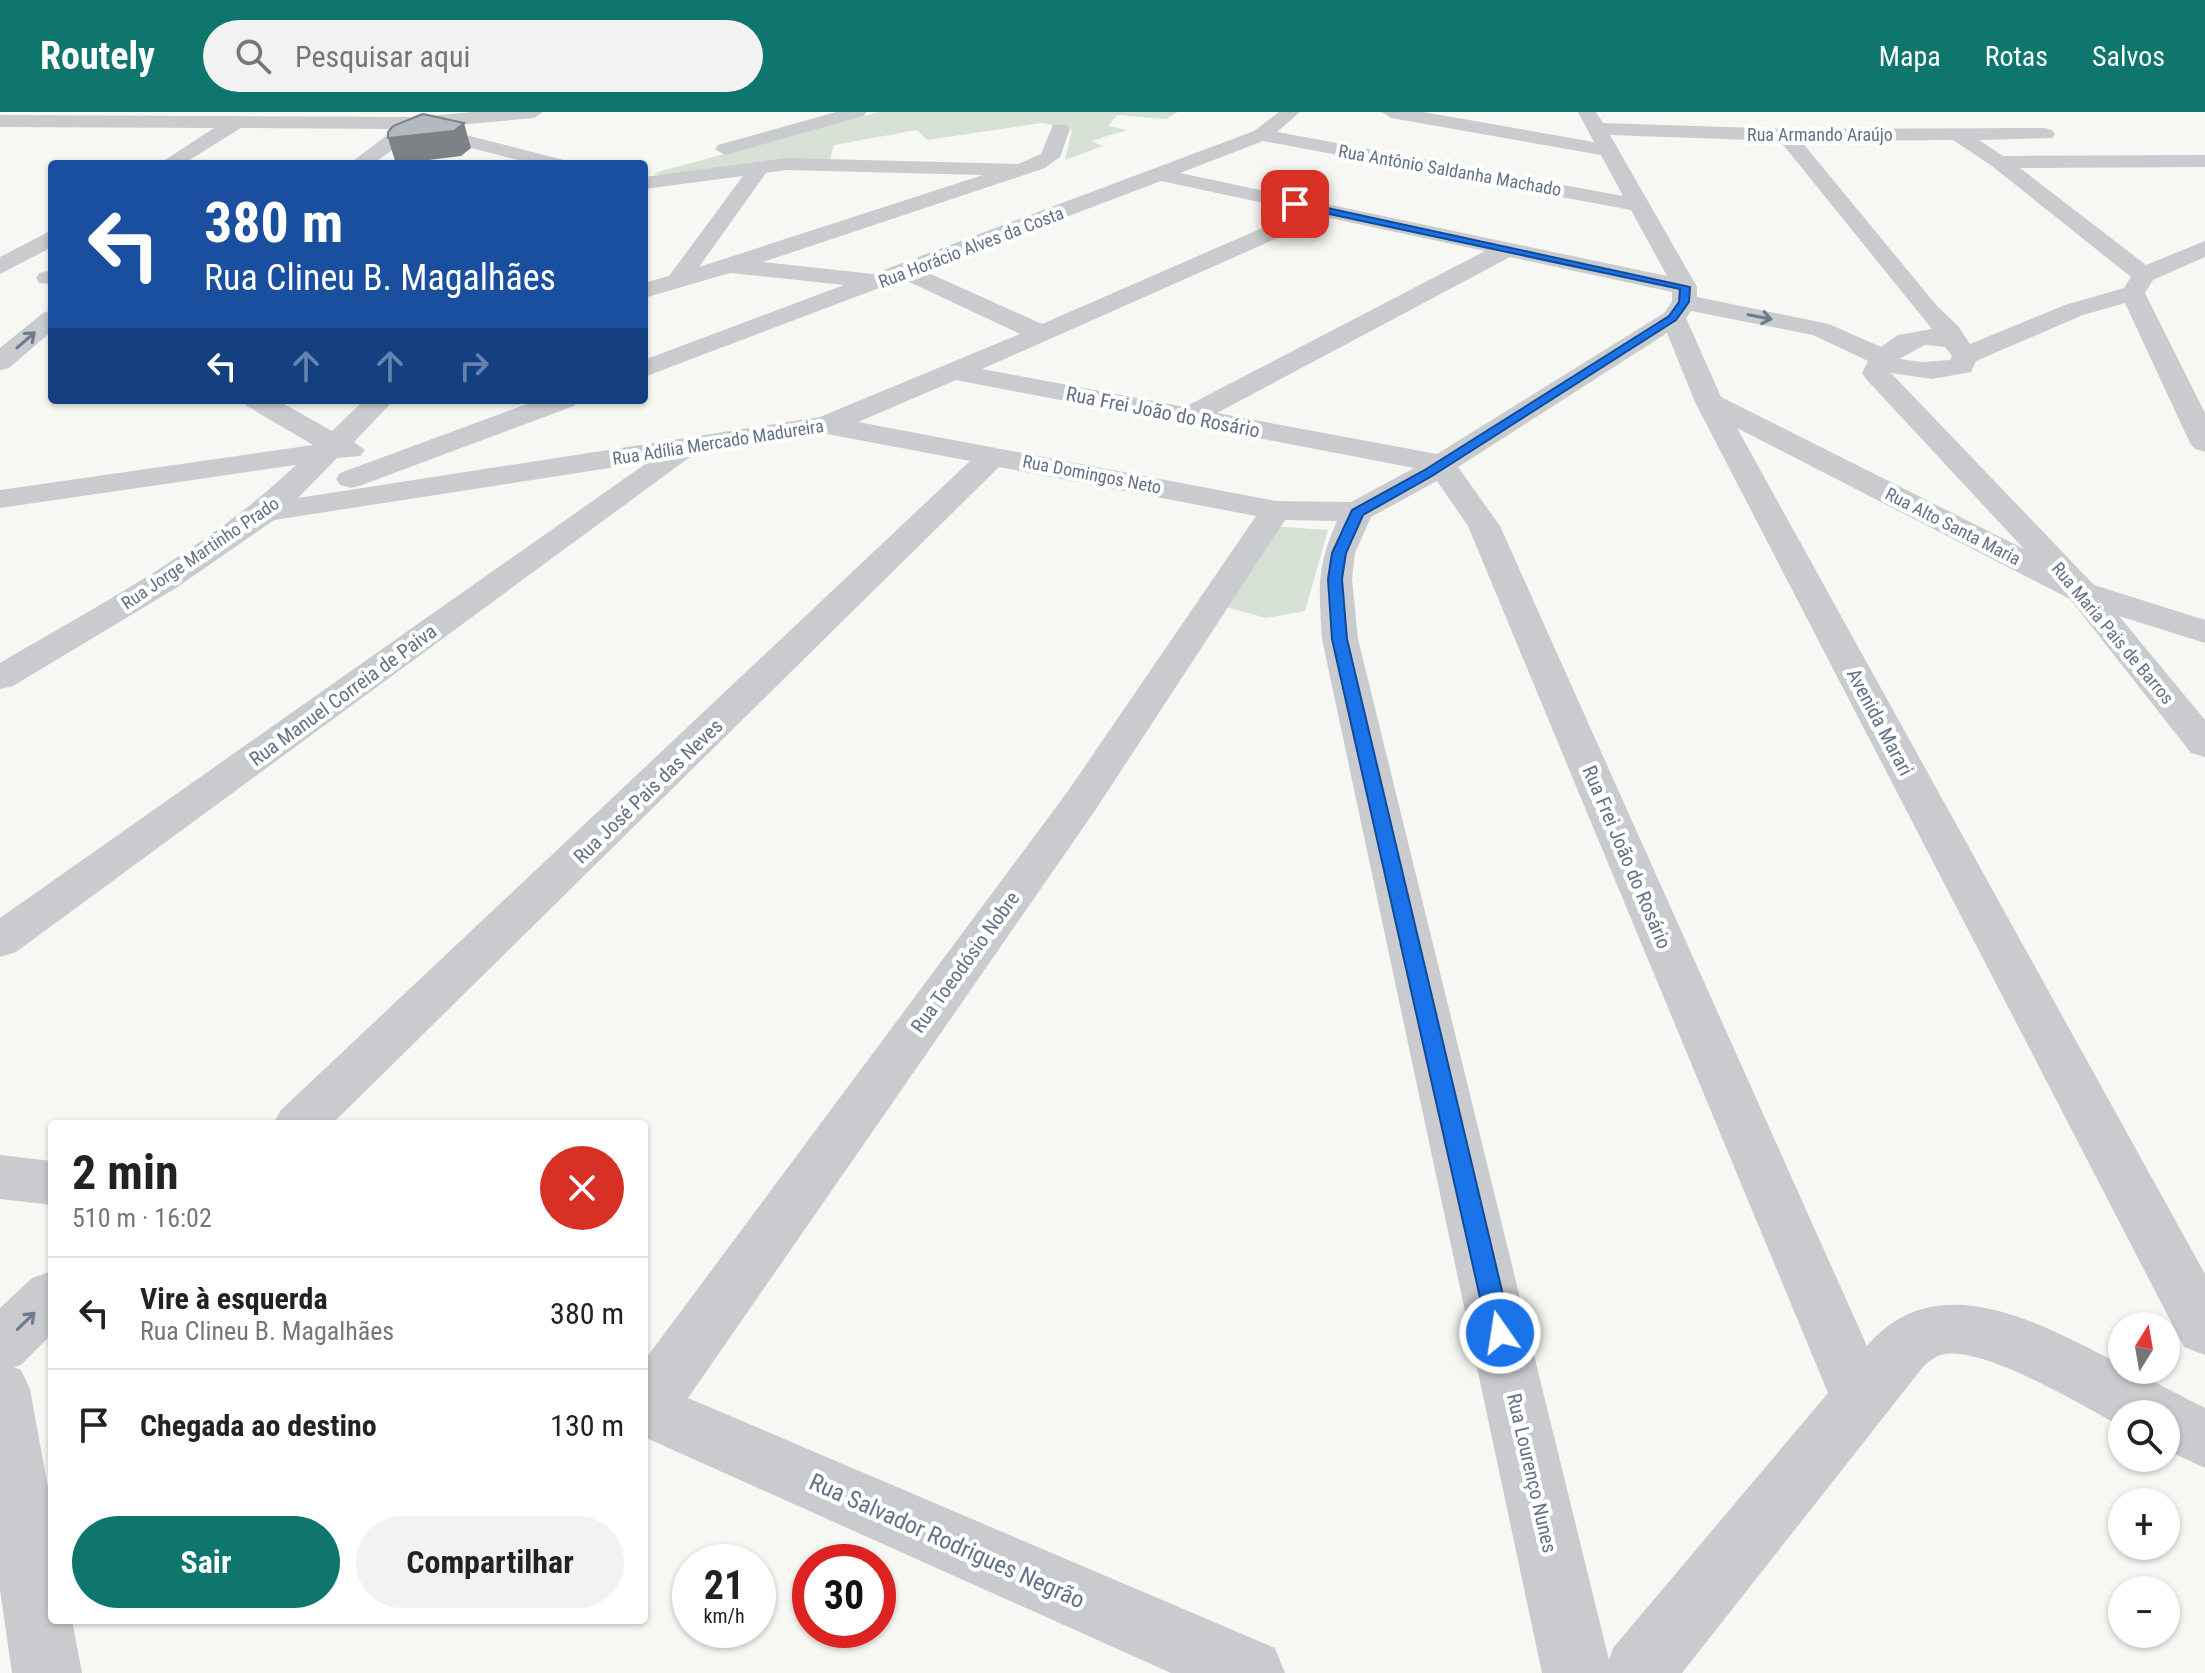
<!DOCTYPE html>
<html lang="pt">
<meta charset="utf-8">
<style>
body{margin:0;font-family:"Roboto Condensed",sans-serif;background:#f2f2f2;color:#222;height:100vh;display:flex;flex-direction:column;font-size:30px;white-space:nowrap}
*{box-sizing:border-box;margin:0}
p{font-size:26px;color:#767676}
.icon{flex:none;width:44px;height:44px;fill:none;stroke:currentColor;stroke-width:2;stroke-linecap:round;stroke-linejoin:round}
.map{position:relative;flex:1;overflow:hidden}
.side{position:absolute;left:48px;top:1008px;width:600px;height:504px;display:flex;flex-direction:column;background:#fff;border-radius:8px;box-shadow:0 2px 6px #0004}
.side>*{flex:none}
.top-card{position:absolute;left:48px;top:48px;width:600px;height:244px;border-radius:8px;box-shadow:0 2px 6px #0004;background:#1a4fa0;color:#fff;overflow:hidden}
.needle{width:52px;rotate:11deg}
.buttons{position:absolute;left:2108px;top:1200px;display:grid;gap:16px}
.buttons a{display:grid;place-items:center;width:72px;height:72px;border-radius:50%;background:#fff;box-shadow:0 2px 6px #0004;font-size:40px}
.speed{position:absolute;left:672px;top:1432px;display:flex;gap:16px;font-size:40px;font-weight:700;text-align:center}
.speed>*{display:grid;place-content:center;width:104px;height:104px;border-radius:50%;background:#fff;box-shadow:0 2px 6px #0004;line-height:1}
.speed small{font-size:20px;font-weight:400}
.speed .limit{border:12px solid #d22;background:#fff;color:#111}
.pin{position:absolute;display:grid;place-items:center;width:68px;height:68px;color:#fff;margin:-34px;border-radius:16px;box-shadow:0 4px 12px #0006}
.me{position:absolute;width:88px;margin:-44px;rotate:347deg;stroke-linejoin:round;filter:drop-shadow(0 0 6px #0008)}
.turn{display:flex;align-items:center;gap:28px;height:168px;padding:0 24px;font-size:36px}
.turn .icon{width:104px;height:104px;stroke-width:2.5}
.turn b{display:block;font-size:56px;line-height:68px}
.lanes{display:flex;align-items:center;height:76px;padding:0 24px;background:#0003;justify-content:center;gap:40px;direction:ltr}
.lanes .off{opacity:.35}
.round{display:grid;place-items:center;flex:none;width:84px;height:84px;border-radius:42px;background:#f2f2f2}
.summary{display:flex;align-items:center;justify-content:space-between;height:136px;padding:0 24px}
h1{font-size:48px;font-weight:700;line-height:60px}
.button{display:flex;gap:16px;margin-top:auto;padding:16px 24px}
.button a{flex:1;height:92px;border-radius:48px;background:#0f766e;color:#fff;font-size:32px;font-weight:700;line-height:92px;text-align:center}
.button a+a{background:#f2f2f2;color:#222}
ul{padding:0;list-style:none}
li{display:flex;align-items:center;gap:24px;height:112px;padding:0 24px;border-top:2px solid #e0e0e0}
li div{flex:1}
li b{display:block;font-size:30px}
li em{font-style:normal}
header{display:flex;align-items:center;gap:48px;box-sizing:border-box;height:112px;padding:0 40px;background:#0f766e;color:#fff}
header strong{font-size:38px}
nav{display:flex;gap:44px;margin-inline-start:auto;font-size:28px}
.search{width:560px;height:72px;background:#f2f2f2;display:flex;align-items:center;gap:20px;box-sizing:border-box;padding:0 28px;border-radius:44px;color:#767676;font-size:30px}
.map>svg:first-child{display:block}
</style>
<header>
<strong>Routely</strong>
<div class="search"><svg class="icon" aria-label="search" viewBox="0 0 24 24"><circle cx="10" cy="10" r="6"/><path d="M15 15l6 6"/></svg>Pesquisar aqui</div>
<nav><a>Mapa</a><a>Rotas</a><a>Salvos</a></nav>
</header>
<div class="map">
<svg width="2205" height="1561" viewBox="0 0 2205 1561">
<rect width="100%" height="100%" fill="#f7f7f3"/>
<g fill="#d6e0d4">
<path d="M879 0H1178L1166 7 1117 3 1108 14 1127 18 1091 29 1103 34 1065 48 1072 17 1041 11 927 28 917 18 834 33 830 47H781L659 64 654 61Z"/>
<path d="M1256 413 1328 418 1305 499 1266 506 1205 489Z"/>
</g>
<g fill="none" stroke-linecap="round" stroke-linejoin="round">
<g fill="#c9cbcf" fill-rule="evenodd">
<path d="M473 0H543L534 6 434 15 564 48 567 52H533L424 24 421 20 425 16 372 52H349L395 17 241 16 183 52H159L214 16 0 15V3L411 5 421 1 428 4Z"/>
<path d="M836 0H866L864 4 725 43 715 37 718 33Z"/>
<path d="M1279 0H1300L1277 20 1623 84 1601 43 1391 6 1382 0H1423L1594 30 1578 0H1596L1603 11 1786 17 2045 16 2052 18 2055 22 2052 26 1979 28 2003 44 2205 43V55L2020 56 2146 153 2205 129V145L2153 168 2145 181 2205 301V340L2195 337 2190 331 2125 191 2083 203 1976 249 1971 260 1932 267 1891 261 2094 473 2205 508V531L2119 504 2205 608V645L2191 641 2070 487 1737 316 2205 1162V1243L2184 1235 1695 290 1667 221 1458 355 1500 414 1867 1234C1938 1150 2044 1214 2122 1253V1258H2131L2205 1296V1356L2166 1338V1302H2122V1315C2087 1296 1975 1228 1938 1244 1933 1246 1927 1251 1923 1255L1682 1561H1542L1322 527C1319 477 1316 456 1337 409L1285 408 1096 697 688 1286 1275 1536 1285 1561H1171L644 1325V1249L1068 679 1256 404 999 355 332 1012H273L281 998 970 349 827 322 694 342 16 840 0 845V806L648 350 274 408 176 476 13 574 0 577V551C102 491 210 435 296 353L0 396V378L313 333 247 294 243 288H277L332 319 364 288H394L354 330 365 338 360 344 337 346 298 386 820 305 1020 222 903 167 644 265V248L844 173 730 161 644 186V171L669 164 743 64 644 77V65L786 46 1018 52 1041 42 1053 13H1067L1070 17 1060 45 1045 56 763 150 873 162 1254 19ZM1610 23 1780 29 1932 217 1898 223 1881 235 1829 212 1697 185V175ZM1953 28 1992 54 2131 165 2124 176 2065 193 1970 232 1958 214 1937 194 1801 29ZM1263 29 1631 98 1667 164 1180 61ZM786 58 983 63 699 155 766 61ZM1161 69 1301 99 1042 212 924 159ZM1325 105 1485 139 1185 295 982 257ZM1510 145 1672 180V190L1664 201 1437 342 1217 301ZM1691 199 1813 223 1868 249 1862 261 1866 267 2024 437 1721 285 1686 206ZM1925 233 1945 235 1952 244 1950 248 1923 250 1899 247ZM956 268 1414 356 1351 390 1276 389 858 310ZM1437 369 1468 414 1828 1281 1613 1536 1609 1548 1358 527 1352 467 1355 441 1371 405Z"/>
<path d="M52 118V135L0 162V145Z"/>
<path d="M52 158V172L39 171 36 166 39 161Z"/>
<path d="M52 198V219L9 256 0 258V236L43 201Z"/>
<path d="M538 288H578L574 294 362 373 351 376 340 373 336 367 340 361Z"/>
<path d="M0 1043 52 1049V1093L0 1087Z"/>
<path d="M52 1159V1222L21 1253 14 1255 21 1258 30 1277 52 1398V1508H72L82 1561H12L0 1478V1196L32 1166Z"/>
</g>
</g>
<path fill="#7d8287" d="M464 11 471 36 461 44 396 52 388 26Z"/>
<path fill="#b3b9c1" stroke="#7d8287" stroke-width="2" d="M423 2 464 11 454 19 388 26V20L393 14Z"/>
<defs><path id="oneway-shaft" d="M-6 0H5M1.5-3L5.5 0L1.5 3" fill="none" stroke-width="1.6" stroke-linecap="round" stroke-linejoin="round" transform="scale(2)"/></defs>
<g stroke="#6d7b8f">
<use href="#oneway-shaft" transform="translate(1760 205) rotate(11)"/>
<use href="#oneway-shaft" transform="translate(26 228) rotate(-41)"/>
<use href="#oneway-shaft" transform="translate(26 1209) rotate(-44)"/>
</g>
<path fill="#1a73e8" stroke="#114b97" stroke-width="2" d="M1295 89 1690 175 1689 190 1676 208 1432 364 1363 403 1346 441 1342 467 1347 527 1512 1221 1509 1229 1500 1232 1491 1229 1488 1221 1332 527 1328 467 1332 441 1352 398 1423 359 1669 204 1679 190 1680 177 1292 94Z"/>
<g text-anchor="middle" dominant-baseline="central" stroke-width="8" stroke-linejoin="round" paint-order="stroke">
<g font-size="18" fill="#637288" stroke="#fff">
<text x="1820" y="22">Rua Armando Araújo</text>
<text transform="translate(1450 58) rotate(10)">Rua Antônio Saldanha Machado</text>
<text transform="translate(971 135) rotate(-21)">Rua Horácio Alves da Costa</text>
<text transform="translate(718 330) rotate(-9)">Rua Adília Mercado Madureira</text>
<text transform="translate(1092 362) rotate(11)">Rua Domingos Neto</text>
<text transform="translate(1953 414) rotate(27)">Rua Alto Santa Maria</text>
<text transform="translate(200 441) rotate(-34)">Rua Jorge Martinho Prado</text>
<text transform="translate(2113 521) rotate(50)">Rua Maria Pais de Barros</text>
</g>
<g font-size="20" fill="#637288" stroke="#fff">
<text transform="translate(1163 300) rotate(11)">Rua Frei João do Rosário</text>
<text transform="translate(343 583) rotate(-36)">Rua Manuel Correia de Paiva</text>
<text transform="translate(1880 610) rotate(62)">Avenida Marari</text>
<text transform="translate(648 679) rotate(-44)">Rua José Pais das Neves</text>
<text transform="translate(1627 745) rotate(67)">Rua Frei João do Rosário</text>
<text transform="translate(965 850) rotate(-54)">Rua Toeodósio Nobre</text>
<text transform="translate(1532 1361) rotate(77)">Rua Lourenço Nunes</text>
</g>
<g font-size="24" fill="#637288" stroke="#fff">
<text transform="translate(947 1429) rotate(24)">Rua Salvador Rodrigues Negrão</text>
</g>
</g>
</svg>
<div class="buttons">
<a><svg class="needle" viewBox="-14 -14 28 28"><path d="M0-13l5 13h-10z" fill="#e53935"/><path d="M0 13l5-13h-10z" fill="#767676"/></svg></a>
<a><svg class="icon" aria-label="search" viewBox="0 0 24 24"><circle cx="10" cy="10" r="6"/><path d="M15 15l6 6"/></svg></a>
<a>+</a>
<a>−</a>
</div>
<div class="speed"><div>21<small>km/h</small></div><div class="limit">30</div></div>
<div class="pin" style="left:1295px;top:92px;background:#d93025"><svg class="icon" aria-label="arrive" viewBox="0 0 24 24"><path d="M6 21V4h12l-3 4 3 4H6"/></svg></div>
<svg class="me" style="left:1500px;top:1221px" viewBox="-20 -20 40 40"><circle r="17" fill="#1a73e8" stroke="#fff" stroke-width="3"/><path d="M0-11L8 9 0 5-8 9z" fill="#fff"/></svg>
<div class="top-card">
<div class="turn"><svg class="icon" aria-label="left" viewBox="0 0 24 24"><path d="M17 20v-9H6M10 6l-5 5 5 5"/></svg><div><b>380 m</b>Rua Clineu B. Magalhães</div></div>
<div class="lanes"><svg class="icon" aria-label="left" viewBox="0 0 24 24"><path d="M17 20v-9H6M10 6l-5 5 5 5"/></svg><svg class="icon off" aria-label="ahead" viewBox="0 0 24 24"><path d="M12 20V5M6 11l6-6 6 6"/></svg><svg class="icon off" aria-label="ahead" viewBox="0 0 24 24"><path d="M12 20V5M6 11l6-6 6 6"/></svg><svg class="icon off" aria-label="right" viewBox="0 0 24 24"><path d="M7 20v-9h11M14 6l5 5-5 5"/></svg></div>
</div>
<section class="side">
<div class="summary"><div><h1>2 min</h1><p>510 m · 16:02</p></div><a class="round" style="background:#d93025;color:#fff"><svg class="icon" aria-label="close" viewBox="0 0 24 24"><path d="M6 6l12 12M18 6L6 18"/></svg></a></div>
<ul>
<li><svg class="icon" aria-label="left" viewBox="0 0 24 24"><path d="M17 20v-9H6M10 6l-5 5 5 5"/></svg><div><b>Vire à esquerda</b><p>Rua Clineu B. Magalhães</p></div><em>380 m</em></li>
<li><svg class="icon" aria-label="arrive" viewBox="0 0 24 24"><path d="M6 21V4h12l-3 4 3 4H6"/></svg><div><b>Chegada ao destino</b></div><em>130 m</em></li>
</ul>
<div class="button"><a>Sair</a><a>Compartilhar</a></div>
</section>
</div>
